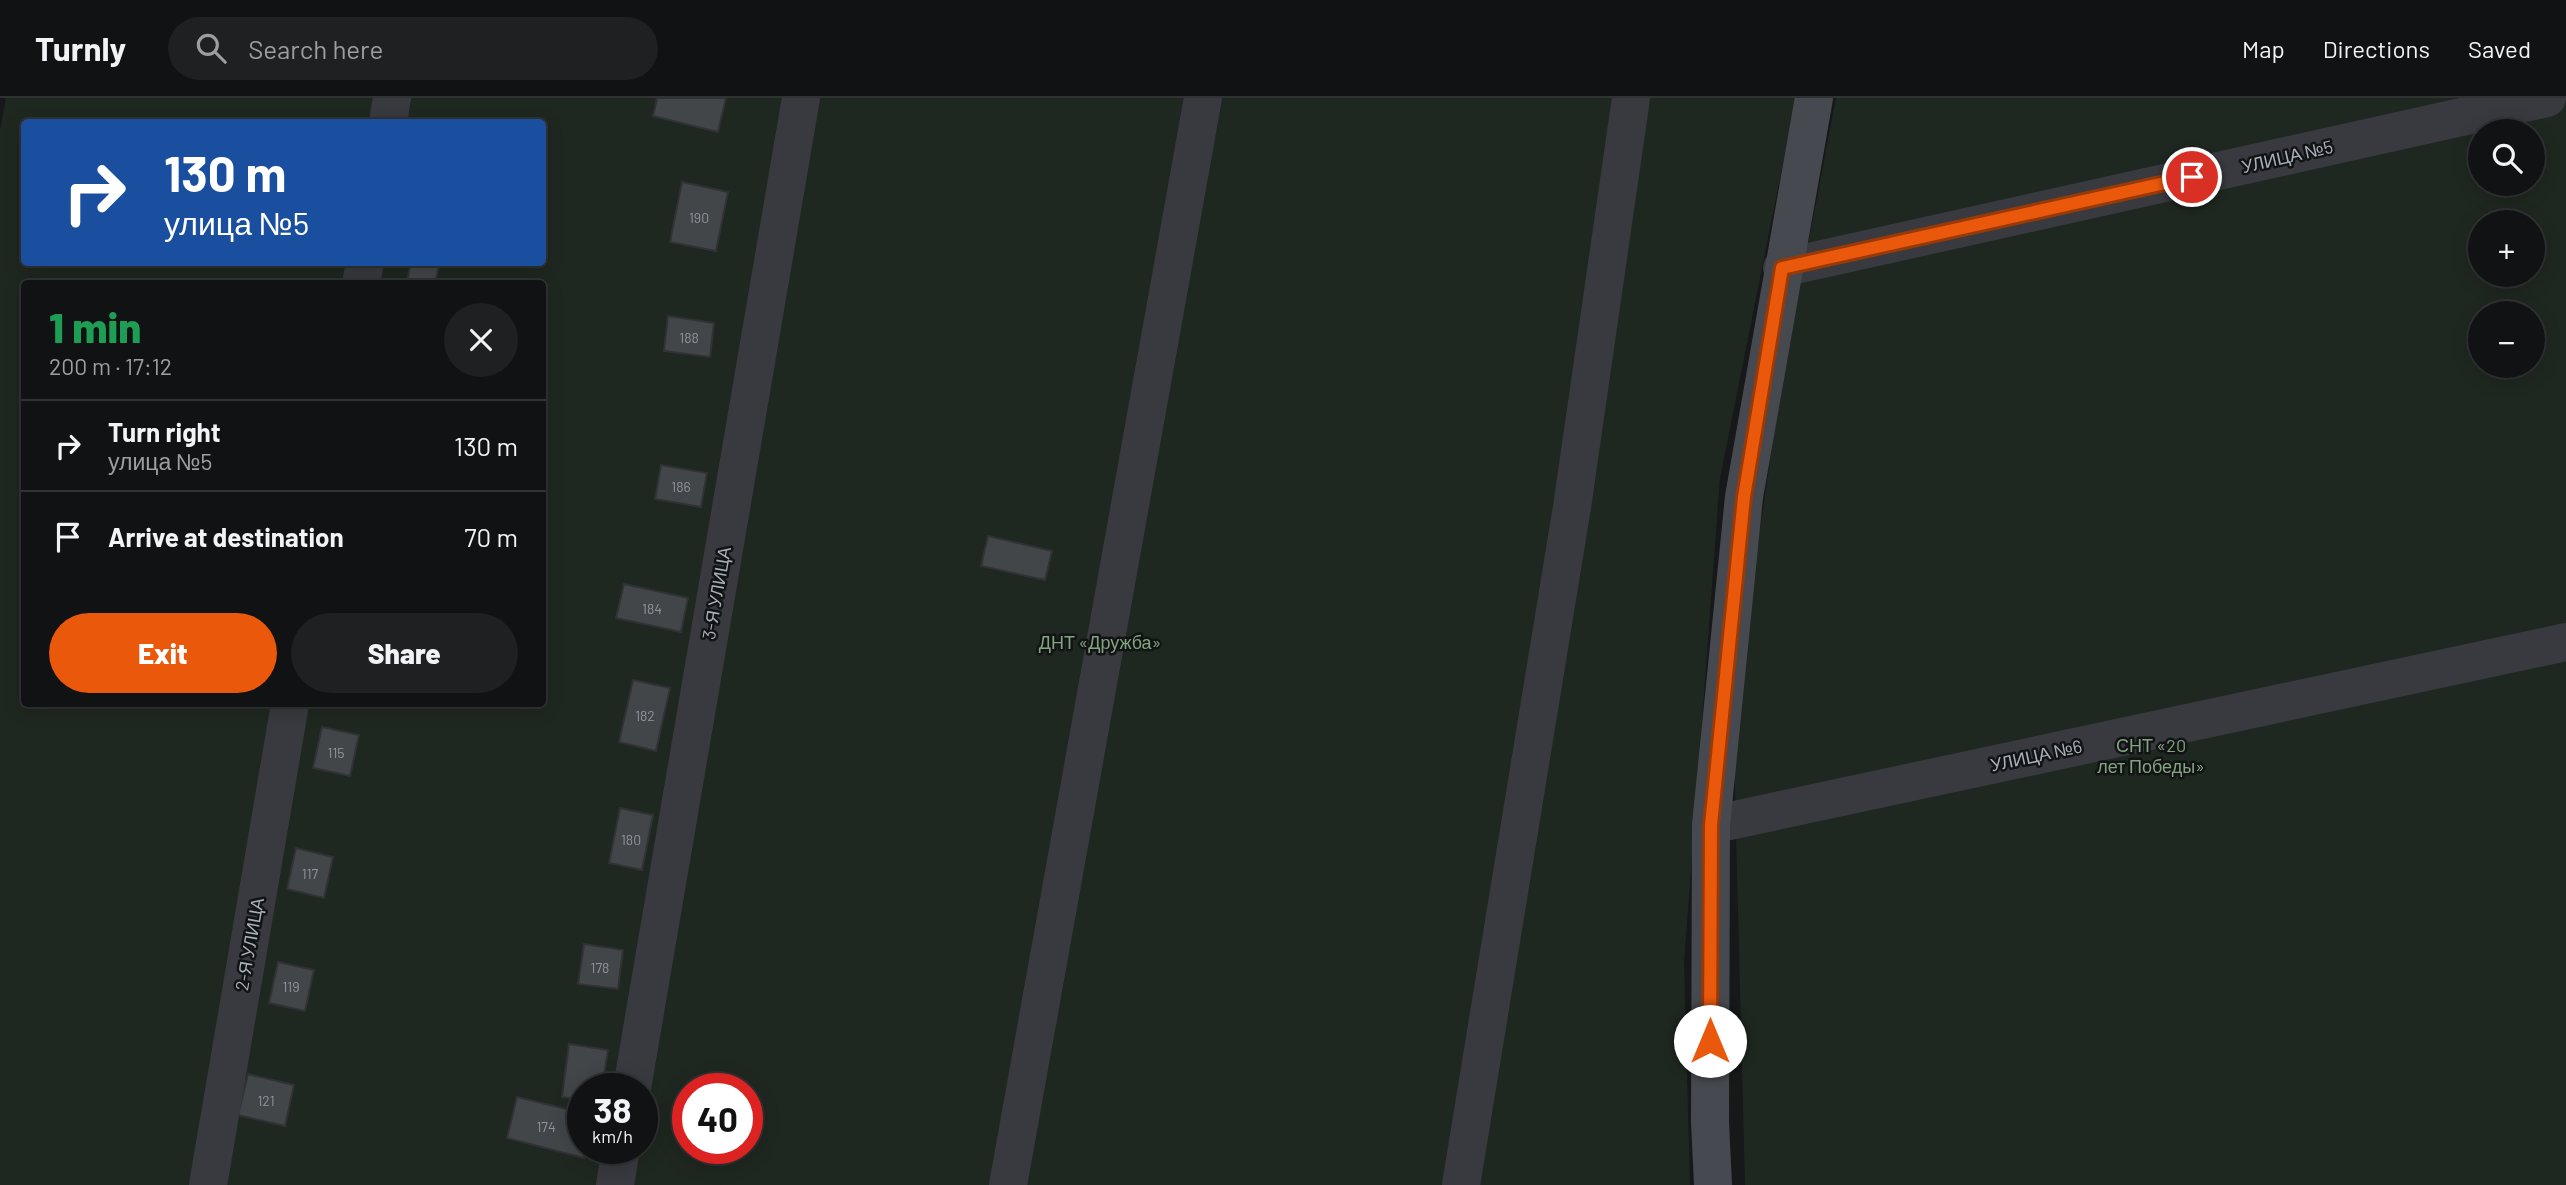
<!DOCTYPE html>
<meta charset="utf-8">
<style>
body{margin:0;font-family:Barlow,sans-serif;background:#1e2021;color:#f1f3f6;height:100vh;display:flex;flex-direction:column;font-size:26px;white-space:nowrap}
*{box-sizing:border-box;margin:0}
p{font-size:23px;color:#9c9ea0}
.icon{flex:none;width:38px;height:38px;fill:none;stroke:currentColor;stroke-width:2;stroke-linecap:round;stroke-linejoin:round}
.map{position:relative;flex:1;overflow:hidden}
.sheet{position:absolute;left:21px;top:182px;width:525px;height:427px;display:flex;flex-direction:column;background:#111213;border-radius:7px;box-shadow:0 4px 18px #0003,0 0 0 2px #303233}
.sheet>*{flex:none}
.top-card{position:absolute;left:21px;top:21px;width:525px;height:147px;border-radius:7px;box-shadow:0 4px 18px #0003,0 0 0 2px #303233;background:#1a4fa0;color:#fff;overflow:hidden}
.controls{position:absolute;left:2468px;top:21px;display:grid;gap:14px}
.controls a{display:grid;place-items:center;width:77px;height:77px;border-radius:50%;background:#111213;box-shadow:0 4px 18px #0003,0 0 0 2px #303233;font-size:35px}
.speed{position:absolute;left:567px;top:975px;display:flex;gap:14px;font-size:35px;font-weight:700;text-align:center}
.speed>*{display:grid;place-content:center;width:91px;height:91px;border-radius:50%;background:#111213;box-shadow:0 4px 18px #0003,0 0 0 2px #303233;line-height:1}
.speed small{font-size:18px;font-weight:400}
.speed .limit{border:10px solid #d22;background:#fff;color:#111}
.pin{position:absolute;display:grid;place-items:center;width:60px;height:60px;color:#fff;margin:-30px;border:4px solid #fff;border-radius:50%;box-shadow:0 2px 7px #0007}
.me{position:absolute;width:77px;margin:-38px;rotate:0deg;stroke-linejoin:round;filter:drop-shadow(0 0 5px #0008)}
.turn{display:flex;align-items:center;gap:24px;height:147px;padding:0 28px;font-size:32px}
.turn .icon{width:91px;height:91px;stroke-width:2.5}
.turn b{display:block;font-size:49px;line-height:60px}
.round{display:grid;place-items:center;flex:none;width:74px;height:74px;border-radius:37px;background:#1e2021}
.overview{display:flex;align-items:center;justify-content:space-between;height:119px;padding:0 28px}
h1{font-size:42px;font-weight:800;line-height:52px;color:#1e9e55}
.primary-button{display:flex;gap:14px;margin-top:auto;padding:14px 28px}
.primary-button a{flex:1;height:80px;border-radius:42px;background:#ea580c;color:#fff;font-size:28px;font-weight:800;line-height:80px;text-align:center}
.primary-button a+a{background:#1e2021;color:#f1f3f6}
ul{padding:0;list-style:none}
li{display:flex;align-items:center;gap:21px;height:91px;padding:0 28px;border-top:2px solid #303233}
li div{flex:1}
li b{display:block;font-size:26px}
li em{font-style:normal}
header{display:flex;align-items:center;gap:42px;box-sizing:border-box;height:98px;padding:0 35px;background:#111213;border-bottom:2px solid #303233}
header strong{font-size:33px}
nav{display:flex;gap:38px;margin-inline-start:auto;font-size:24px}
.search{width:490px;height:63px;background:#1e2021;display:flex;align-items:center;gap:18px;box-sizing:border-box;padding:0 24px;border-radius:38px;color:#9c9ea0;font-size:26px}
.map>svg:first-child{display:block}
</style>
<header>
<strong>Turnly</strong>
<div class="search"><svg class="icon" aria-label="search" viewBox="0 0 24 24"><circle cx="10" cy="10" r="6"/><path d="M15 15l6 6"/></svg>Search here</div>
<nav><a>Map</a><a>Directions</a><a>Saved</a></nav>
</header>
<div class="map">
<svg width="2566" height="1087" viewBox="0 0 2566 1087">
<rect width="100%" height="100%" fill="#171819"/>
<g fill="#1f2820" fill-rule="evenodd">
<path d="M6 0H1796L1720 380 1684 865 1690 1087H0V32ZM24 24H542V164H24ZM24 186H542V606H24ZM583 990H642V1050H583ZM688 990H747V1050H688Z"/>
<path d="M1836 0H2566V1087H1745L1733 616 1780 295ZM2480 33H2532V86H2480ZM2480 124H2532V177H2480ZM2480 215H2532V268H2480Z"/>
</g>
<g fill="#434649" stroke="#313235" stroke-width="2">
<path d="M657 0H726L718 34 653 18Z"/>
<path d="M682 84 728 94 716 153 670 144Z"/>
<path d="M411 164 439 168 435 186H406Z"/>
<path d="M668 218 714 225 710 259 664 253Z"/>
<path d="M661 367 707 375 701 409 655 401Z"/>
<path d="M988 438 1052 453 1045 482 981 468Z"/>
<path d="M624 486 688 500 681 534 616 520Z"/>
<path d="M633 582 670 590 656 653 619 644Z"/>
<path d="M322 629 359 637 350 678 313 670Z"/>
<path d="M620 710 653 717 642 772 609 765Z"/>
<path d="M296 750 333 759 324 800 287 791Z"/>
<path d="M584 846 623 852 618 891 578 886Z"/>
<path d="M278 864 314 872 305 913 269 905Z"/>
<path d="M569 946 608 952 602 990H583V1002L562 999Z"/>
<path d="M248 976 294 987 285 1028 238 1017Z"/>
<path d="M517 999 583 1015V1050H586L584 1060 507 1040Z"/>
</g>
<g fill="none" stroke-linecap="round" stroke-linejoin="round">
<g stroke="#383a3f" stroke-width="38">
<path d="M388 24 392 0"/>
<path d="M1782 170 2547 0"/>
<path d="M361 186 365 164"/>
<path d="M1711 727 2566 544"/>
<path d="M632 990 801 0"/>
<path d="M208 1087 290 606"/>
<path d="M615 1087 621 1050"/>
<path d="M1008 1087 1203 0"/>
<path d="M1461 1087 1572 409 1631 0"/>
</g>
<path stroke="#46494f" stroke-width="38" d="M1713 1087 1710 1024 1711 727 1744 399 1814 0"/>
</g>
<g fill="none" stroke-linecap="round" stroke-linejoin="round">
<defs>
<path id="route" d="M1710 943 1711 727 1744 399 1782 170 2192 79"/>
</defs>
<use href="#route" stroke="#983908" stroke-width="18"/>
<use href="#route" stroke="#ea580c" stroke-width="12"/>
</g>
<g text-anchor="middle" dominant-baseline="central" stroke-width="5" stroke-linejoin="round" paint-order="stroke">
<g font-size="14" fill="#90969d">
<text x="699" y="119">190</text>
<text x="689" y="239">188</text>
<text x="681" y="388">186</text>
<text x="652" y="510">184</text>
<text x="645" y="617">182</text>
<text x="336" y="654">115</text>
<text x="631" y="741">180</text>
<text x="310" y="775">117</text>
<text x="600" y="869">178</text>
<text x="291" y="888">119</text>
<text x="266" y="1002">121</text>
<text x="546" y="1028">174</text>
</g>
<g font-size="18" fill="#a9b0b9" stroke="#121314">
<text transform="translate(2287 58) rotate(-13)">УЛИЦА №5</text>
<text transform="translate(716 495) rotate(-80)">3-Я УЛИЦА</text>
<text transform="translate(2036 657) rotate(-12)">УЛИЦА №6</text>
<text transform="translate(249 846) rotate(-80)">2-Я УЛИЦА</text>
</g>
<g font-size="18" fill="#82a480" stroke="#121314">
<text x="1100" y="544">ДНТ «Дружба»</text>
<text x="2151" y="647">СНТ «20<tspan x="2151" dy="21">лет Победы»</tspan></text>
</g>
</g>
</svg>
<div class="controls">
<a><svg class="icon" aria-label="search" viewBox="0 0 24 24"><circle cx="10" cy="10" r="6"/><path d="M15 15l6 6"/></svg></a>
<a>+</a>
<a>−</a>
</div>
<div class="speed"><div>38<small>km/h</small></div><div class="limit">40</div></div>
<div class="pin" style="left:2192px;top:79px;background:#d93025"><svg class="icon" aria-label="arrive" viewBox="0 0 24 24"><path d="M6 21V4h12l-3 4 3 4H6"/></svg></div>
<svg class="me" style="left:1710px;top:943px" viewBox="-20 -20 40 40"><circle r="19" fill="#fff"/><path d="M0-13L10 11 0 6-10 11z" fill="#ea580c"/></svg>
<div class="top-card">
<div class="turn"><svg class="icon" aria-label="right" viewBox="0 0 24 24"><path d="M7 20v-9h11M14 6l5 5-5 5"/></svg><div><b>130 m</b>улица №5</div></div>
</div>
<section class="sheet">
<div class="overview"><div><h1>1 min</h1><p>200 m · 17:12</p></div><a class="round"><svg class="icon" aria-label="close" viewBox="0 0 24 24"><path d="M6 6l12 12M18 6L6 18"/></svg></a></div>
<ul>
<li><svg class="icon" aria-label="right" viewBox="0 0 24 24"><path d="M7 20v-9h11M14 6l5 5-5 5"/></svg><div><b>Turn right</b><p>улица №5</p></div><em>130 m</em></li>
<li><svg class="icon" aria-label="arrive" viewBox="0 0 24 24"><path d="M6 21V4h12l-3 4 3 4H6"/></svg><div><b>Arrive at destination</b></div><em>70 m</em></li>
</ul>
<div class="primary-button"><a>Exit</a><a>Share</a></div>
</section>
</div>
